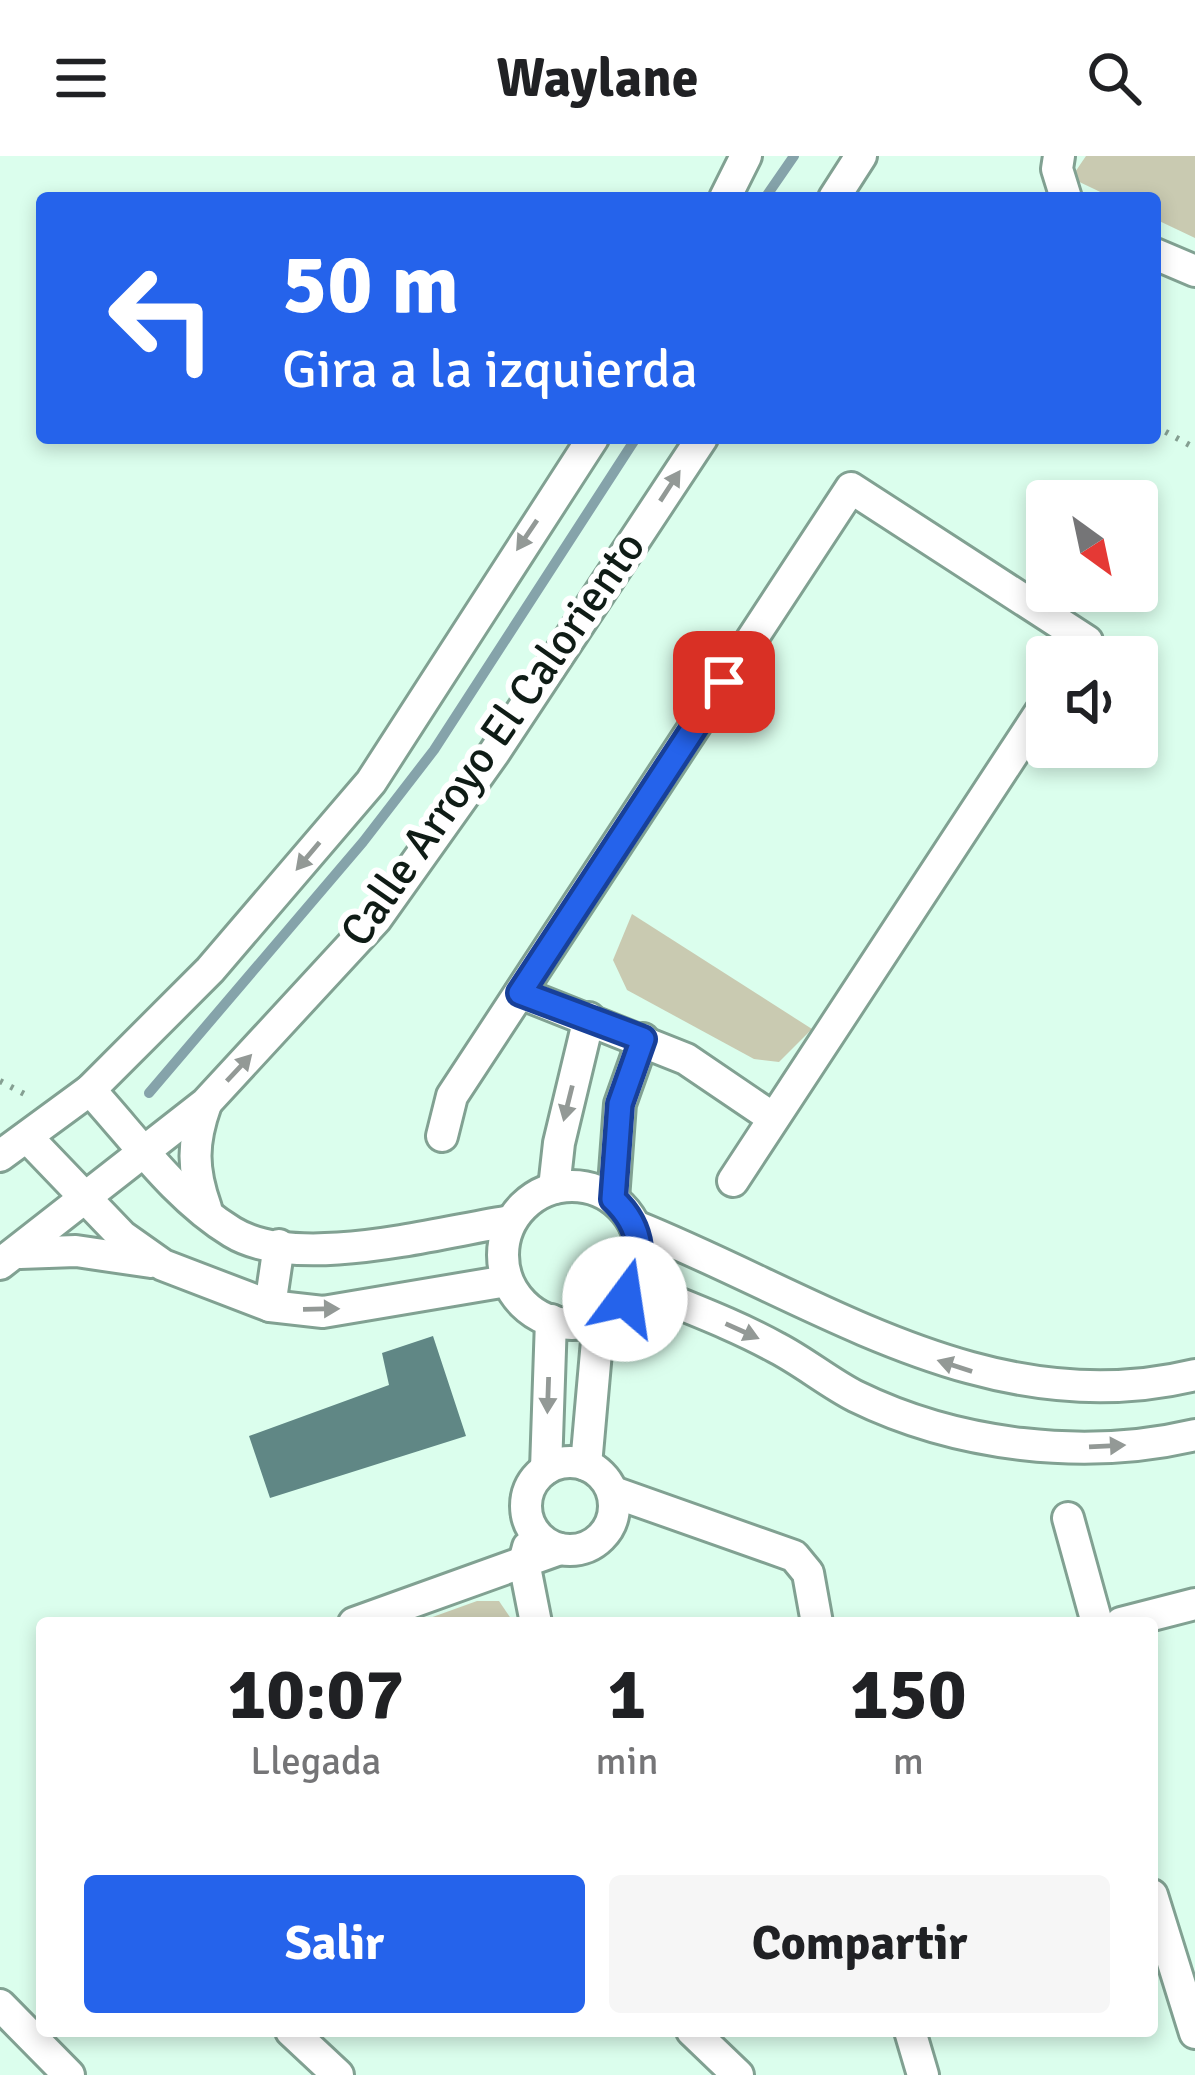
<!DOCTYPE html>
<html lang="es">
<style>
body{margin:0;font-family:Signika,sans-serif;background:#f6f6f6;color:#202124;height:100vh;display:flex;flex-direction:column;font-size:45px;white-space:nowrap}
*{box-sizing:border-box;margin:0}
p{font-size:39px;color:#757577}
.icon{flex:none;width:66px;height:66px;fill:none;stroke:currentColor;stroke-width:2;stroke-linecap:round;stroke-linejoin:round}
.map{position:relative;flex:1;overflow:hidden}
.side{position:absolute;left:36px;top:1461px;width:1122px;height:420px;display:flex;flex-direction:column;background:#fff;border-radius:12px;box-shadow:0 6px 18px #0003}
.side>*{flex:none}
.guide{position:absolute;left:36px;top:36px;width:1125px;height:252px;border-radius:12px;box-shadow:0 6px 18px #0003;background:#2563eb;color:#fff;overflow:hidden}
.needle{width:78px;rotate:147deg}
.buttons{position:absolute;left:1026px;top:324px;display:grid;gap:24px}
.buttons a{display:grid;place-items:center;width:132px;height:132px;border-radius:12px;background:#fff;box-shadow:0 6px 18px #0003;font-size:60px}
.pin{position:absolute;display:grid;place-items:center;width:102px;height:102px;color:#fff;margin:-51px;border-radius:24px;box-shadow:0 6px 18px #0006}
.me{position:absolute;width:132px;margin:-66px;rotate:14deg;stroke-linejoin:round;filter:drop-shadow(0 0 9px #0008)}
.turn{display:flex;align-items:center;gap:42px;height:252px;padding:0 48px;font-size:54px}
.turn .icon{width:156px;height:156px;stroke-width:2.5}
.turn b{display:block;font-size:84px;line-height:102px}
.eta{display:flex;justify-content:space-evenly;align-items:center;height:204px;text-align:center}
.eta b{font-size:72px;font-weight:700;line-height:84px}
.cta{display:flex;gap:24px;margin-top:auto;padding:24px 48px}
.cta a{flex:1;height:138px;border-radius:12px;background:#2563eb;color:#fff;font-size:48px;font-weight:700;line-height:138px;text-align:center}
.cta a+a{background:#f6f6f6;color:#202124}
header{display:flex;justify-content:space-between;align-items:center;height:156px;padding:0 48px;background:#fff;font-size:54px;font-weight:700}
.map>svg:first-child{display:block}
</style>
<header><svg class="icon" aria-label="menu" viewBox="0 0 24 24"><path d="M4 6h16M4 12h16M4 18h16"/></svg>Waylane<svg class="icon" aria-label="search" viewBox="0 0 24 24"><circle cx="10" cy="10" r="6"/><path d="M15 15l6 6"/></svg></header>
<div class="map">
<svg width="1195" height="1919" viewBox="0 0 1195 1919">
<rect width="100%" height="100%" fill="#dbfeed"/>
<g fill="#c9cab1">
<path d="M1086 0H1195V82L1155 63V42H1113L1071 22Z"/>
<path d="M632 758 812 873 779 906 754 903 627 834 613 804Z"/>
<path d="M477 1445H499L514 1467H416Z"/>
</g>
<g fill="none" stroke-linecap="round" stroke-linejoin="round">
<g stroke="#85a3aa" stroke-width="10">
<path d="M765 42 794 0"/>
<path d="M149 937 363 686 434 594 636 282"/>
</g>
</g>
<path fill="#608785" d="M433 1180 466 1280 270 1342 249 1280 389 1229 382 1197Z"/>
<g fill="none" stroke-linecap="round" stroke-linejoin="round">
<defs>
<g id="minor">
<path d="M1059 0 1057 13 1066 42"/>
<path d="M725 42 746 0"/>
<path d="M834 42 861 0"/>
<path d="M1155 98 1195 115"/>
<path d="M520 837 686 903 773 962"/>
<path d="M90 934C134 982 176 1042 232 1076 297 1116 438 1076 511 1065"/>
<path d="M442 980 452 940 851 332 1087 485 1076 501"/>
<path d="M27 981 122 1080 163 1109 270 1150 323 1156 507 1125"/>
<path d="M0 1000 90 934 210 814 371 626 593 282"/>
<path d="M733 1025 1047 546"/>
<circle cx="572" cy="1099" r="69"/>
<path d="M554 1032 559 987 589 862"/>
<path d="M613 1043 620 948 643 883"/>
<path d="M206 1052C192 1013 192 987 206 948"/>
<path d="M635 1070C817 1143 989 1269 1195 1219"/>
<path d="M20 1097 76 1095 151 1106"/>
<path d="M0 1108 206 947 376 763 494 597 702 282"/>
<path d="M634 1129C681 1149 732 1167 777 1192 804 1206 828 1226 855 1240 957 1290 1085 1305 1195 1279"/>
<path d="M270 1150 279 1089"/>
<circle cx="570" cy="1350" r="44"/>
<path d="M586 1309 599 1162"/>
<path d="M546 1313 551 1164"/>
<path d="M613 1336 794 1400 808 1417 817 1467"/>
<path d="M1068 1362 1097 1467"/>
<path d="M528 1391 524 1406 536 1467"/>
<path d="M354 1467 560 1393"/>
<path d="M1121 1467 1195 1448"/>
<path d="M1152 1739 1195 1877"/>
<path d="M0 1849 69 1919"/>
<path d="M291 1875 338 1919"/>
<path d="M692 1875 738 1919"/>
<path d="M910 1875 923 1919"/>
</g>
</defs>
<use href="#minor" stroke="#81a192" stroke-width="36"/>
<g stroke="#859f92" stroke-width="6" stroke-dasharray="3 9" stroke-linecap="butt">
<path d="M1155 270 1195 292"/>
<path d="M0 925 30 941"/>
</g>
<use href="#minor" stroke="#fff" stroke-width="30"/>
</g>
<defs><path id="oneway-solid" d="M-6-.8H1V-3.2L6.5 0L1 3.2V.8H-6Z" transform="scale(3)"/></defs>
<g fill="#939996">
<use href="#oneway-solid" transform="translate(670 330) rotate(-57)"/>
<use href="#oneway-solid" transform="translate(527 379) rotate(124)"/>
<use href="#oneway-solid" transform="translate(308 700) rotate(130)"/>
<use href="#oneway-solid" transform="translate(239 912) rotate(-47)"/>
<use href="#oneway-solid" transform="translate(568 947) rotate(104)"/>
<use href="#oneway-solid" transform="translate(321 1153) rotate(-1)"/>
<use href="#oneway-solid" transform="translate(742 1175) rotate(24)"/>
<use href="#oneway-solid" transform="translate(955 1210) rotate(-162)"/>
<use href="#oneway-solid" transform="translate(548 1239) rotate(92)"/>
<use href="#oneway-solid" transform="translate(1107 1290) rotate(-3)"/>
</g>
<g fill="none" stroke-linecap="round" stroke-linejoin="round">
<defs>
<path id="route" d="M625 1143C648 1108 643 1071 613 1043L620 948 643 883 520 837 724 526"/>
</defs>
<use href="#route" stroke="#184099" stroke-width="30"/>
<use href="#route" stroke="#2563eb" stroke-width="21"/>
</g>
<g text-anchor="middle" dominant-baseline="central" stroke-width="12" stroke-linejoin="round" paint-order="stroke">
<g font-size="45" fill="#0f1c16" stroke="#fff">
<text transform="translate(493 583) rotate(-55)">Calle Arroyo El Caloriento</text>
</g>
</g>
</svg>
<div class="buttons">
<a><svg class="needle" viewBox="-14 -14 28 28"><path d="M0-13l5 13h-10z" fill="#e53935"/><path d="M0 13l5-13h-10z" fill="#757577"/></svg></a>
<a><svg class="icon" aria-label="sound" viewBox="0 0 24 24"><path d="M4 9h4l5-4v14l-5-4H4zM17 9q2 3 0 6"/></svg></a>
</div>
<div class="pin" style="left:724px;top:526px;background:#d93025"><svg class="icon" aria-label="arrive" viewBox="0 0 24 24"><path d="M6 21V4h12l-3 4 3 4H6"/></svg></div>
<svg class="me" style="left:625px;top:1143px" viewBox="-20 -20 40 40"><circle r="19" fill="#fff"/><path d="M0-13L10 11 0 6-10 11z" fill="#2563eb"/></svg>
<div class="guide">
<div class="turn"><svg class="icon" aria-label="left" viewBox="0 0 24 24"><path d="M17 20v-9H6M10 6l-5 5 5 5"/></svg><div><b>50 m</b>Gira a la izquierda</div></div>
</div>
<section class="side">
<div class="eta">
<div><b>10:07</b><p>Llegada</p></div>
<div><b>1</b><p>min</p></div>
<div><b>150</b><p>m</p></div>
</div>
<div class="cta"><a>Salir</a><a>Compartir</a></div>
</section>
</div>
